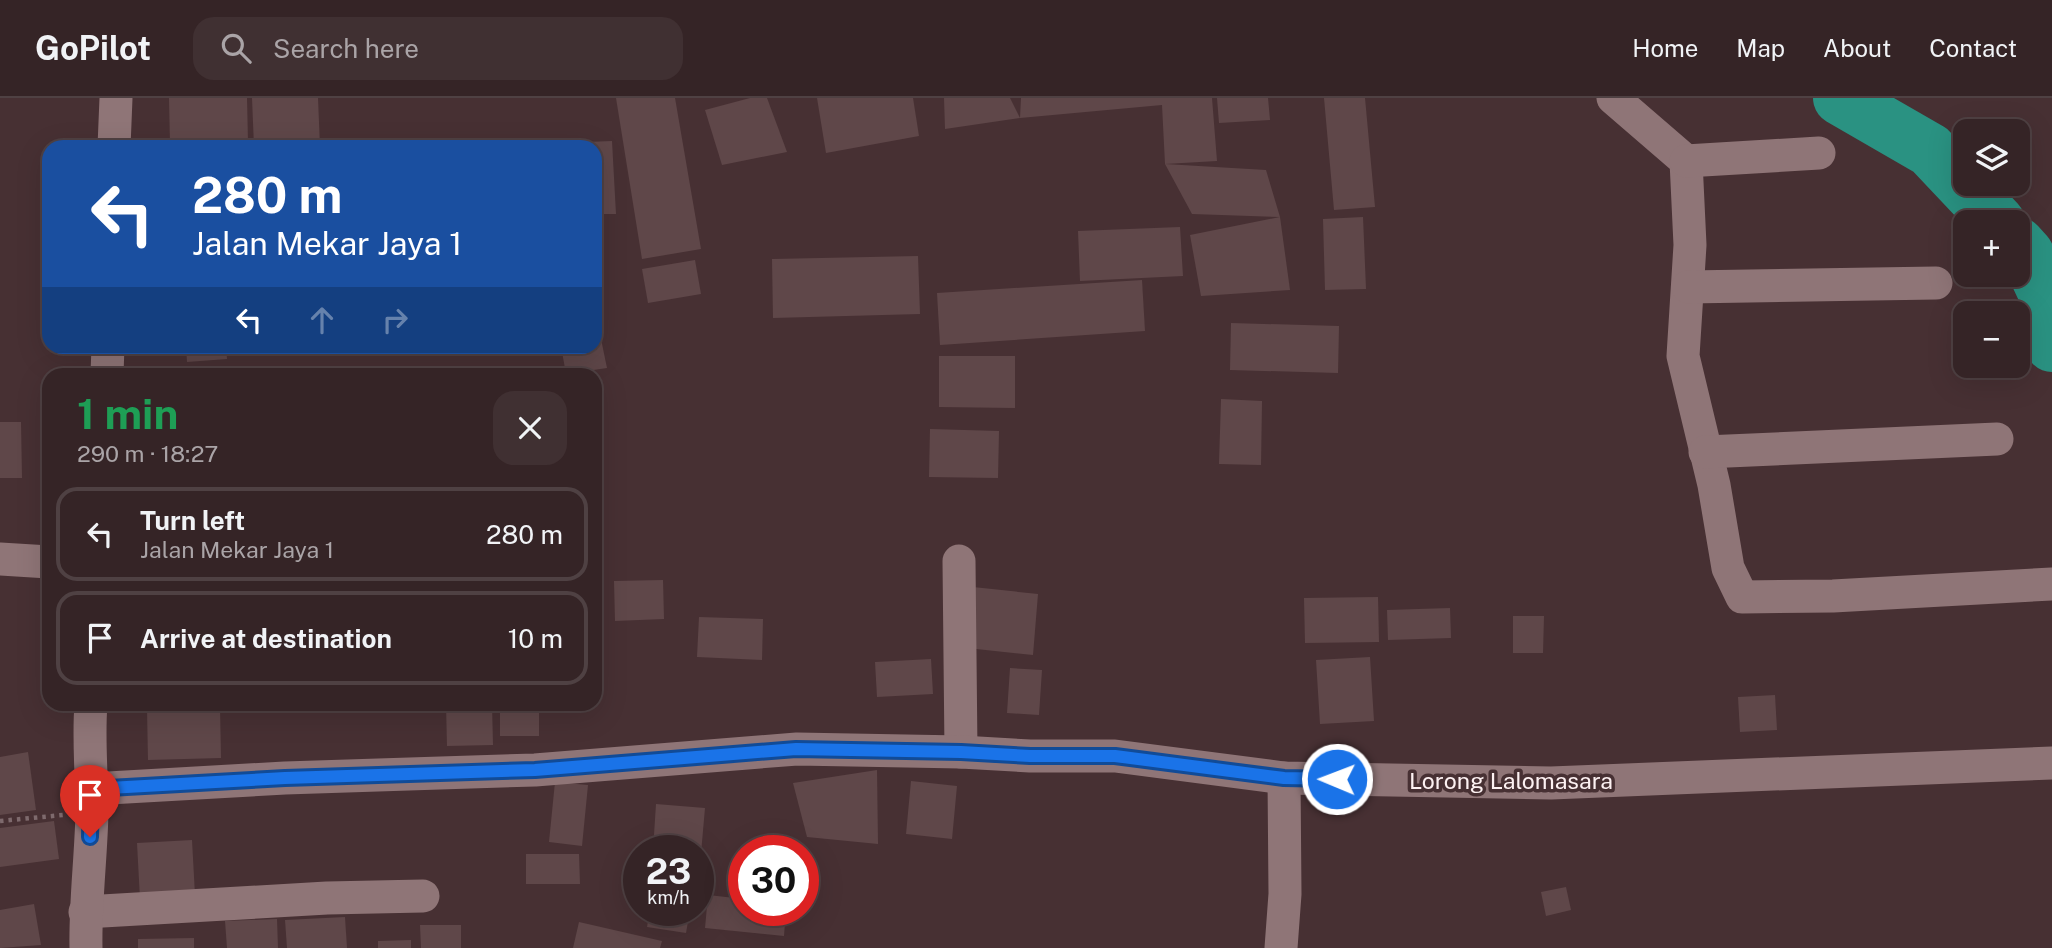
<!DOCTYPE html>
<meta charset="utf-8">
<style>
body{margin:0;font-family:"Public Sans",sans-serif;background:#403032;color:#f1f3f6;height:100vh;display:flex;flex-direction:column;font-size:26px;white-space:nowrap}
*{box-sizing:border-box;margin:0}
p{font-size:23px;color:#aaa4a7}
.icon{flex:none;width:38px;height:38px;fill:none;stroke:currentColor;stroke-width:2;stroke-linecap:round;stroke-linejoin:round}
.map{position:relative;flex:1;overflow:hidden}
.panel{position:absolute;left:42px;top:270px;width:560px;height:343px;display:flex;flex-direction:column;background:#352426;border-radius:21px;box-shadow:0 7px 28px #0002,0 0 0 2px #4f4143}
.panel>*{flex:none}
.banner{position:absolute;left:42px;top:42px;width:560px;height:214px;border-radius:21px;box-shadow:0 7px 28px #0002,0 0 0 2px #4f4143;background:#1a4fa0;color:#fff;overflow:hidden}
.controls{position:absolute;left:1953px;top:21px;display:grid;gap:14px}
.controls a{display:grid;place-items:center;width:77px;height:77px;border-radius:14px;background:#352426;box-shadow:0 7px 28px #0002,0 0 0 2px #4f4143;font-size:35px}
.speed{position:absolute;left:623px;top:737px;display:flex;gap:14px;font-size:35px;font-weight:700;text-align:center}
.speed>*{display:grid;place-content:center;width:91px;height:91px;border-radius:50%;background:#352426;box-shadow:0 7px 28px #0002,0 0 0 2px #4f4143;line-height:1}
.speed small{font-size:18px;font-weight:400}
.speed .limit{border:10px solid #d22;background:#fff;color:#111}
.pin{position:absolute;display:grid;place-items:center;width:60px;height:60px;color:#fff;margin:-72px -30px;border-radius:50% 50% 50% 0;rotate:-45deg;box-shadow:0 0 7px #0007}
.pin .icon{rotate:45deg}
.me{position:absolute;width:77px;margin:-38px;rotate:271deg;stroke-linejoin:round;filter:drop-shadow(0 0 5px #0008)}
.turn{display:flex;align-items:center;gap:24px;height:147px;padding:0 35px;font-size:32px}
.turn .icon{width:91px;height:91px;stroke-width:2.5}
.turn b{display:block;font-size:49px;line-height:60px}
.lanes{display:flex;align-items:center;height:66px;padding:0 35px;background:#0003;justify-content:center;gap:35px;direction:ltr}
.lanes .off{opacity:.35}
.round{display:grid;place-items:center;flex:none;width:74px;height:74px;border-radius:21px;background:#403032}
.overview{display:flex;align-items:center;justify-content:space-between;height:119px;padding:0 35px}
h1{font-size:42px;font-weight:700;line-height:52px;color:#1e9e55}
ul{padding:0;list-style:none}
li{display:flex;align-items:center;gap:21px;height:94px;margin:0 14px 10px;padding:0 21px;border:4px solid #4f4143;border-radius:21px}
li div{flex:1}
li b{display:block;font-size:26px}
li em{font-style:normal}
header{display:flex;align-items:center;gap:42px;box-sizing:border-box;height:98px;padding:0 35px;background:#352426;border-bottom:2px solid #4f4143}
header strong{font-size:33px}
nav{display:flex;gap:38px;margin-inline-start:auto;font-size:24px}
.search{width:490px;height:63px;background:#403032;display:flex;align-items:center;gap:18px;box-sizing:border-box;padding:0 24px;border-radius:21px;color:#aaa4a7;font-size:26px}
.map>svg:first-child{display:block}
</style>
<header>
<strong>GoPilot</strong>
<div class="search"><svg class="icon" aria-label="search" viewBox="0 0 24 24"><circle cx="10" cy="10" r="6"/><path d="M15 15l6 6"/></svg>Search here</div>
<nav><a>Home</a><a>Map</a><a>About</a><a>Contact</a></nav>
</header>
<div class="map">
<svg width="2052" height="850" viewBox="0 0 2052 850">
<rect width="100%" height="100%" fill="#473033"/>
<g fill="none" stroke-linecap="round" stroke-linejoin="round">
<g stroke="#2a9282" stroke-width="54">
<path d="M1840 0 1930 52 1998 124"/>
<path d="M2018 146 2027 156 2051 208 2052 247"/>
</g>
</g>
<g fill="#5f4749">
<path d="M169 0H247L248 44 170 46Z"/>
<path d="M252 0H318L320 49H254Z"/>
<path d="M616 0H675L701 151 642 161Z"/>
<path d="M750 0H767L787 54 722 67 705 12Z"/>
<path d="M817 0H913L919 38 826 55Z"/>
<path d="M944 0H1010L1020 20 1021 0H1212L1217 63 1165 66 1266 72 1280 119 1192 116 1165 66 1162 7 1020 20 945 31Z"/>
<path d="M1217 0H1268L1270 22 1219 25Z"/>
<path d="M1324 0H1365L1375 109 1334 112Z"/>
<path d="M612 43 616 116H595V49H562L561 45Z"/>
<path d="M1280 119 1290 192 1201 198 1190 137Z"/>
<path d="M1363 119 1366 191 1325 192 1323 121Z"/>
<path d="M1180 129 1183 178 1080 183 1078 133Z"/>
<path d="M918 158 920 216 773 220 772 161Z"/>
<path d="M695 162 701 196 648 205 642 171Z"/>
<path d="M1142 182 1145 233 940 247 937 195Z"/>
<path d="M595 192H599L602 228 595 229Z"/>
<path d="M1231 225 1339 228 1338 275 1230 272Z"/>
<path d="M601 241 607 270 566 276 561 248H595V242Z"/>
<path d="M186 248H226L227 261 187 264Z"/>
<rect x="342" y="248" width="63" height="6"/>
<path d="M939 258H1015V310L939 309Z"/>
<path d="M1221 301 1262 303 1261 367 1219 366Z"/>
<path d="M0 324H21L22 380H0Z"/>
<path d="M930 331 999 333 998 380 929 379Z"/>
<path d="M663 482 664 521 615 523 614 483Z"/>
<path d="M973 489 1038 496 1033 557 967 550Z"/>
<path d="M1378 499 1379 544 1305 545 1304 500Z"/>
<path d="M1450 510 1451 540 1388 542 1387 512Z"/>
<path d="M1513 518H1544L1543 555H1513Z"/>
<path d="M699 519 763 521 762 562 697 559Z"/>
<path d="M1370 559 1374 623 1320 626 1316 562Z"/>
<path d="M931 561 933 596 877 599 875 564Z"/>
<path d="M1010 570 1042 572 1039 617 1007 615Z"/>
<path d="M1775 597 1777 632 1740 634 1738 599Z"/>
<path d="M446 606H492L493 647 447 648Z"/>
<rect x="500" y="606" width="39" height="32"/>
<path d="M220 610 221 660 148 662 147 611Z"/>
<path d="M28 654 36 712 0 717V659Z"/>
<path d="M877 672 878 746 807 739 793 685Z"/>
<path d="M911 683 957 688 952 741 906 736Z"/>
<path d="M555 684 588 687 582 748 549 744Z"/>
<path d="M656 706 705 710 700 767H698V752H653Z"/>
<path d="M54 723 59 761 0 769V730Z"/>
<path d="M192 742 195 797 140 801 137 745Z"/>
<path d="M526 756H579L580 786H526Z"/>
<path d="M1566 789 1571 812 1546 818 1541 794Z"/>
<path d="M708 797 744 801V812H786L784 838 705 830Z"/>
<path d="M34 806 41 847 0 850V812Z"/>
<path d="M650 812H690L686 835 647 829Z"/>
<path d="M345 819 347 850H287L285 822Z"/>
<path d="M277 821 278 850H227L225 823Z"/>
<path d="M579 824 662 843 660 850H573Z"/>
<path d="M420 827H461V850H421Z"/>
<path d="M194 840V850H138V841Z"/>
<path d="M411 842V850H378V843Z"/>
</g>
<g fill="none" stroke-linecap="round" stroke-linejoin="round">
<path stroke="#7e6a6d" stroke-width="4.5" stroke-dasharray="3.5 5" stroke-linecap="butt" d="M0 723 63 717"/>
<g stroke="#8f7577" stroke-width="33">
<path d="M1613 0 1686 63 1690 147 1683 258 1714 387 1728 470 1742 499 1833 498 2052 486"/>
<path d="M114 49 116 0"/>
<path d="M1686 63 1819 55"/>
<path d="M1688 189 1936 185"/>
<path d="M107 276 108 248"/>
<path d="M1705 354 1997 341"/>
<path d="M0 461 49 464"/>
<path d="M959 463 961 654"/>
<path d="M91 691 285 680 535 672 797 651 961 654 1030 658H1115L1284 680 1551 685 2052 665"/>
<path d="M85 814 327 800 423 798"/>
<path d="M86 850C85 805 91 760 92 714 92 678 88 642 91 606"/>
<path d="M1281 850 1285 796 1284 680"/>
</g>
</g>
<g fill="none" stroke-linecap="round" stroke-linejoin="round">
<defs>
<path id="route" d="M90 739 91 691 285 680 535 672 796 651 961 654 1030 658H1115L1284 680 1337 681"/>
</defs>
<use href="#route" stroke="#114b97" stroke-width="18"/>
<use href="#route" stroke="#1a73e8" stroke-width="12"/>
</g>
<g text-anchor="middle" dominant-baseline="central" stroke-width="7" stroke-linejoin="round" paint-order="stroke">
<g font-size="23" fill="#fdf1f2" stroke="#473033">
<text x="1511" y="682">Lorong Lalomasara</text>
</g>
</g>
</svg>
<div class="controls">
<a><svg class="icon" aria-label="layers" viewBox="0 0 24 24"><path d="M12 4l9 5-9 5-9-5zM3 14l9 5 9-5"/></svg></a>
<a>+</a>
<a>−</a>
</div>
<div class="speed"><div>23<small>km/h</small></div><div class="limit">30</div></div>
<div class="pin" style="left:90px;top:739px;background:#d93025"><svg class="icon" aria-label="arrive" viewBox="0 0 24 24"><path d="M6 21V4h12l-3 4 3 4H6"/></svg></div>
<svg class="me" style="left:1337px;top:681px" viewBox="-20 -20 40 40"><circle r="17" fill="#1a73e8" stroke="#fff" stroke-width="3"/><path d="M0-11L8 9 0 5-8 9z" fill="#fff"/></svg>
<div class="banner">
<div class="turn"><svg class="icon" aria-label="left" viewBox="0 0 24 24"><path d="M17 20v-9H6M10 6l-5 5 5 5"/></svg><div><b>280 m</b>Jalan Mekar Jaya 1</div></div>
<div class="lanes"><svg class="icon" aria-label="left" viewBox="0 0 24 24"><path d="M17 20v-9H6M10 6l-5 5 5 5"/></svg><svg class="icon off" aria-label="ahead" viewBox="0 0 24 24"><path d="M12 20V5M6 11l6-6 6 6"/></svg><svg class="icon off" aria-label="right" viewBox="0 0 24 24"><path d="M7 20v-9h11M14 6l5 5-5 5"/></svg></div>
</div>
<section class="panel">
<div class="overview"><div><h1>1 min</h1><p>290 m · 18:27</p></div><a class="round"><svg class="icon" aria-label="close" viewBox="0 0 24 24"><path d="M6 6l12 12M18 6L6 18"/></svg></a></div>
<ul>
<li><svg class="icon" aria-label="left" viewBox="0 0 24 24"><path d="M17 20v-9H6M10 6l-5 5 5 5"/></svg><div><b>Turn left</b><p>Jalan Mekar Jaya 1</p></div><em>280 m</em></li>
<li><svg class="icon" aria-label="arrive" viewBox="0 0 24 24"><path d="M6 21V4h12l-3 4 3 4H6"/></svg><div><b>Arrive at destination</b></div><em>10 m</em></li>
</ul>
</section>
</div>
